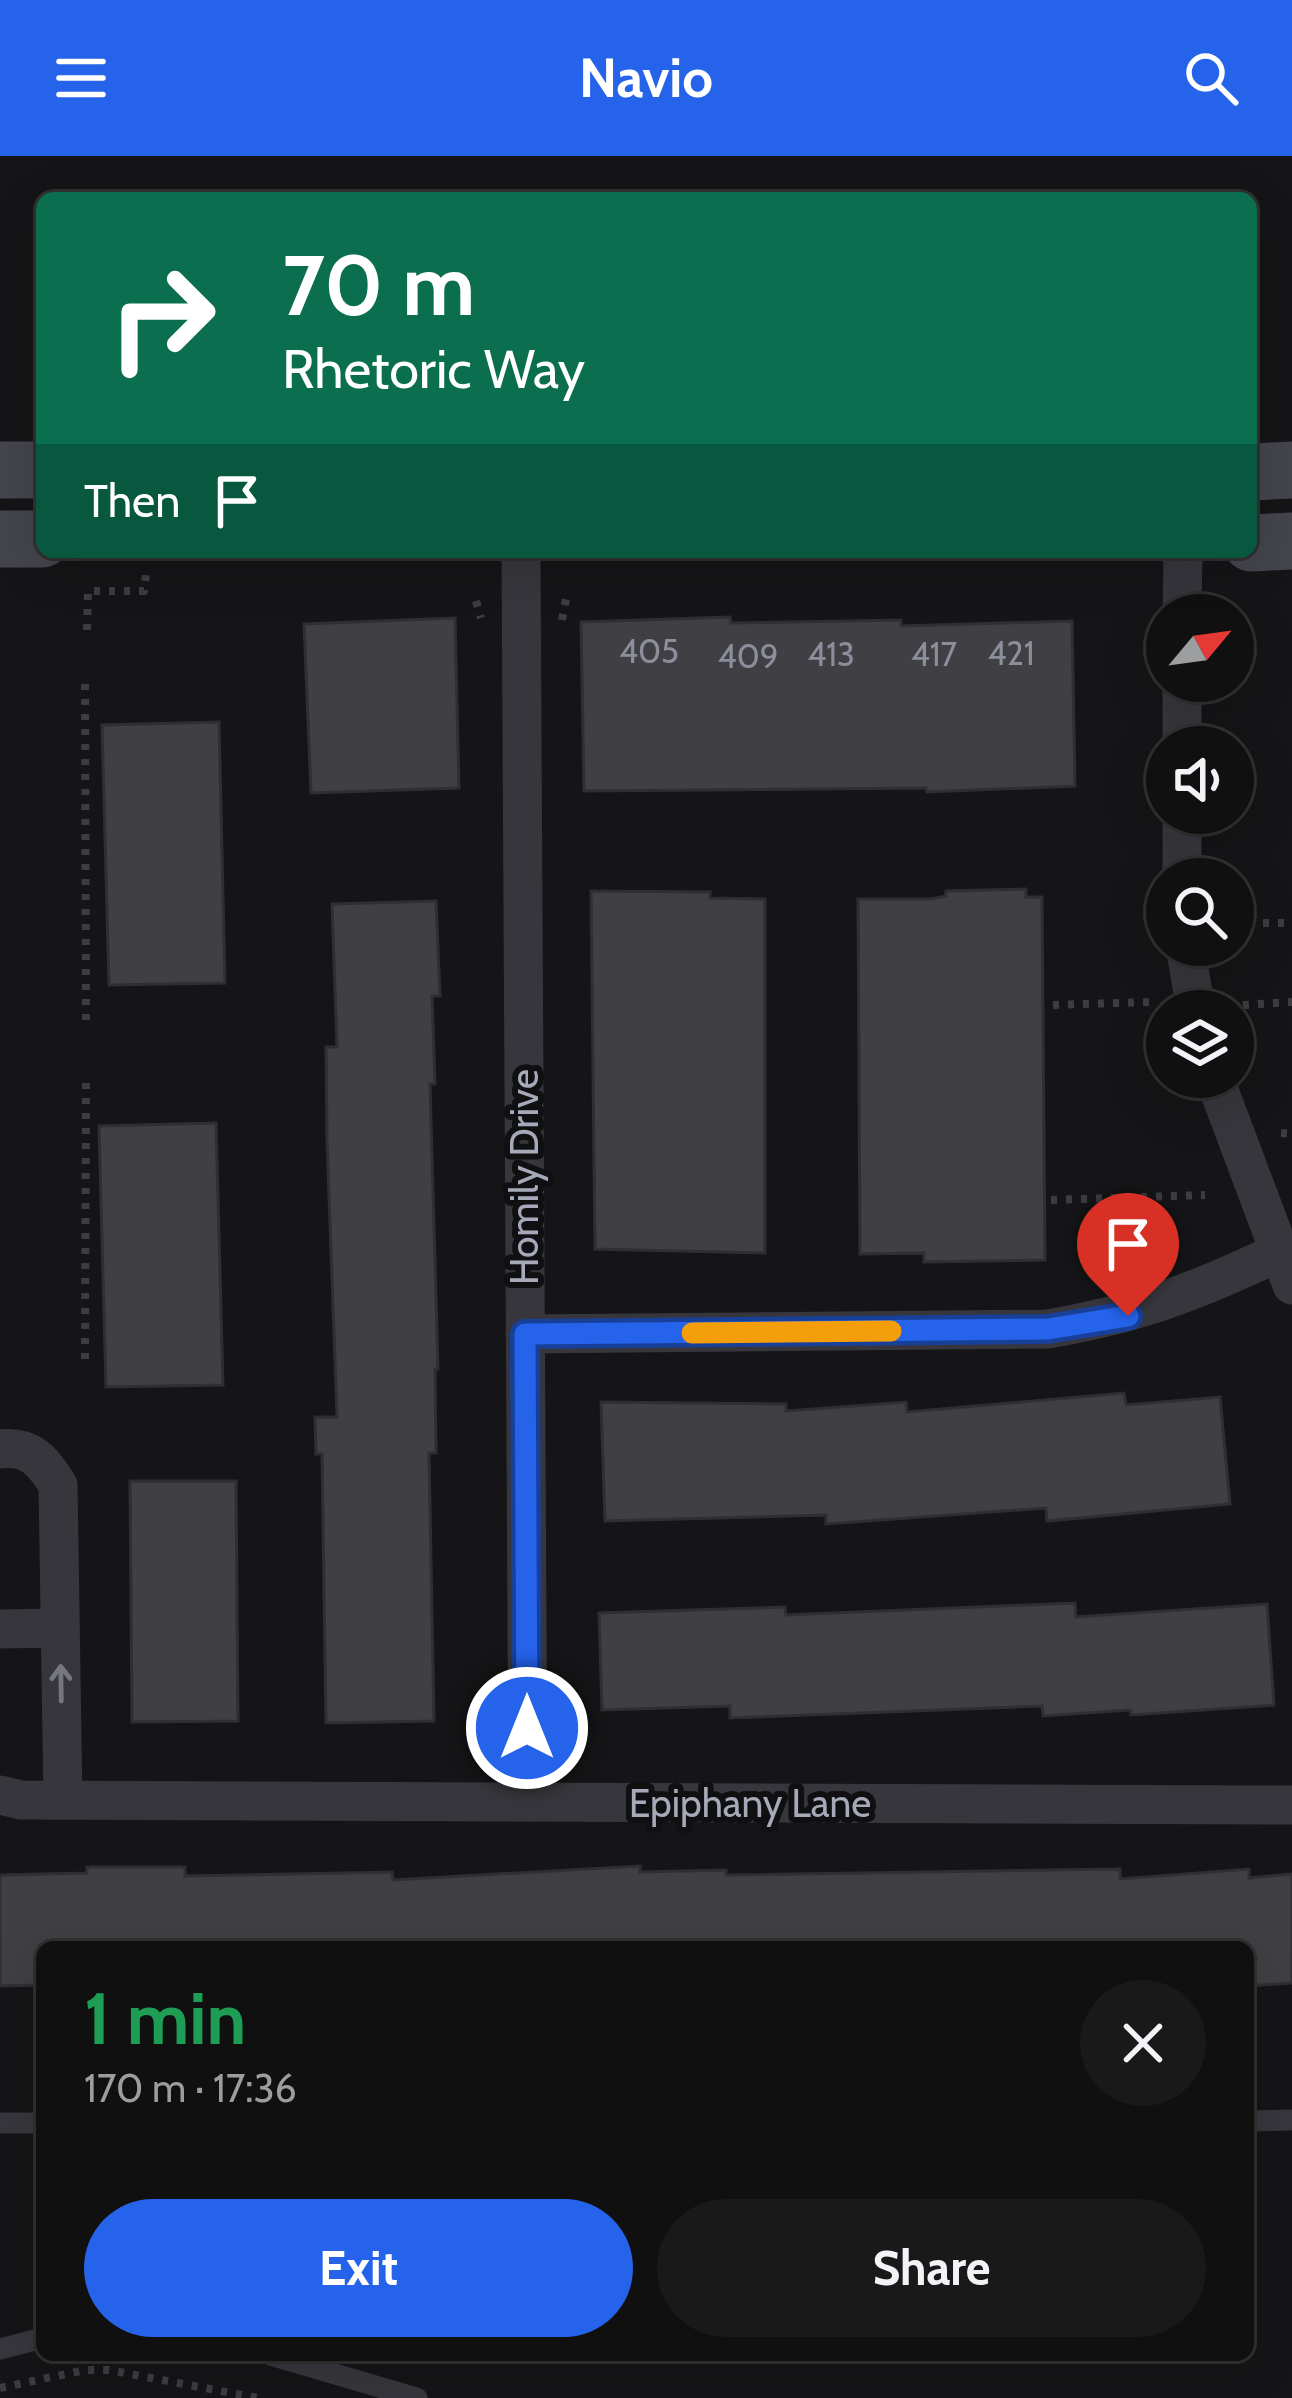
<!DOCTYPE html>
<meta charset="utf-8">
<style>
body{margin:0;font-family:Cabin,sans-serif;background:#19191a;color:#f1f3f6;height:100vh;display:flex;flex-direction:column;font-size:45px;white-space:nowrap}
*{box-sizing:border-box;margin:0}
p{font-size:39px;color:#9c9d9f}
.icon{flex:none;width:66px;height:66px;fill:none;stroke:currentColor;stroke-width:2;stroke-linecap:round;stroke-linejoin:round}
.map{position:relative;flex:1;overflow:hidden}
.side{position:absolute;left:36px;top:1785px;width:1218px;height:420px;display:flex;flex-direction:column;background:#101011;border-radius:18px;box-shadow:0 12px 48px #0002,0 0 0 3px #303031}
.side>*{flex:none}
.guide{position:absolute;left:36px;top:36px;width:1221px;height:366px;border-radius:18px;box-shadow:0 12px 48px #0002,0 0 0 3px #303031;background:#0b6e4f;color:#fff;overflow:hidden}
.needle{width:78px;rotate:61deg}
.controls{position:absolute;left:1146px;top:438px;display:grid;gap:24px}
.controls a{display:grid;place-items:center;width:108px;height:108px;border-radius:50%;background:#101011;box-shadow:0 12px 48px #0002,0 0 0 3px #303031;font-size:60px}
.pin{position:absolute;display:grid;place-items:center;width:102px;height:102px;color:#fff;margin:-123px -51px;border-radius:50% 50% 50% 0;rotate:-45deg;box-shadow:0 0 12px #0007}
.pin .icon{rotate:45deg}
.me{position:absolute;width:132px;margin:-66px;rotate:0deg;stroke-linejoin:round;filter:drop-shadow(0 0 9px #0008)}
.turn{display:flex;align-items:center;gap:42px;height:252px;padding:0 48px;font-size:54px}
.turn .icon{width:156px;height:156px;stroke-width:2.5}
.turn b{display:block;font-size:84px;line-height:102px}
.then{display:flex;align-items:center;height:114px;padding:0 48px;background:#0003;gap:24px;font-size:45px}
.round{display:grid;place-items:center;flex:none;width:126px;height:126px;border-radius:63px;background:#19191a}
.head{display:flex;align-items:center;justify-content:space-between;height:204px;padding:0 48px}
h1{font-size:72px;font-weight:700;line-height:90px;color:#1e9e55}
.action{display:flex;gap:24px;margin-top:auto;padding:24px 48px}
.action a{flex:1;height:138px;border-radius:72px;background:#2563eb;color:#fff;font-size:48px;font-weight:700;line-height:138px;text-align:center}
.action a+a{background:#19191a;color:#f1f3f6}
header{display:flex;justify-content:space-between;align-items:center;height:156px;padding:0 48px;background:#2563eb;color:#fff;font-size:54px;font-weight:700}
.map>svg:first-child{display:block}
</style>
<header><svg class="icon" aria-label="menu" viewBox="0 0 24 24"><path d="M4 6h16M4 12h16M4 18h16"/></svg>Navio<svg class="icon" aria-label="search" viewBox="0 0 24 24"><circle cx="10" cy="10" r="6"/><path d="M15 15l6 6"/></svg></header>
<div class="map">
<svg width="1292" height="2242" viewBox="0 0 1292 2242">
<rect width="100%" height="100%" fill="#151517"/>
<g fill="#3f3f44" stroke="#2f2f33" stroke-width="3">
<path d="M730 461 731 467 901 464V470L1072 465 1075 630 927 636 926 632 584 635 581 466Z"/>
<path d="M455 462 459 632 311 637 304 468Z"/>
<path d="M219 566 225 827 109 829 102 569Z"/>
<path d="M1026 733V741H1042L1045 1104 924 1106V1097L860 1098 858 743H931L946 740V735Z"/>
<path d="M591 735 710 736V742L765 743V1097L595 1093Z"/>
<path d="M436 745 440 840H432L435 928H430L438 1213H435L436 1297H429L434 1565 326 1567 322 1298H316L315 1261H337L327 984 326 891H337L332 748Z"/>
<path d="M216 967 223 1229 106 1231 99 970Z"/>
<path d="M1124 1237 1126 1249 1220 1241 1230 1348 1047 1365 1046 1352 826 1368V1359L605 1365 601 1246 786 1248V1255L906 1246 907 1256Z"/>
<path d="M130 1325H236L238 1565 132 1566Z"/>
<path d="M1075 1447 1076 1461 1267 1448 1274 1549 1131 1559 1130 1554 1043 1560 1042 1550 730 1562V1550L602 1554 599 1457 785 1451 786 1459Z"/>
<path d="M640 1710V1716L726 1714V1719L1120 1713V1723L1249 1713V1722L1292 1718V1827L1248 1830V1791H42V1829L0 1830V1719L87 1717V1711H185V1720L392 1716 393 1724Z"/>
</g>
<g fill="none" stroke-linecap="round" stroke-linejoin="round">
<g stroke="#3c3d43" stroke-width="8" stroke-dasharray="6 9" stroke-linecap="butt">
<path d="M476 445 481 462"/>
<path d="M562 464 566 443"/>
<path d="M87 474 88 435H144L146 418"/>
<path d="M85 528 86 873"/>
<path d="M1233 767H1292"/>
<path d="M1053 849 1149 846"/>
<path d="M1243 849 1292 846"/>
<path d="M1281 977 1292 978"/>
<path d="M1051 1044 1205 1039"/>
<path d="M85 1203 86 925"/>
<path d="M0 2232 85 2214H109L258 2242"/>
</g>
<g stroke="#36363c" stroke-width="21">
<path d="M1248 1965 1292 1964"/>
<path d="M0 1967H42"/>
<path d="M0 2193 42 2182"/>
<path d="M270 2199 417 2242"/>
</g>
<g stroke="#36363c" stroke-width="39">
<path d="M521 396 528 1646"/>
<path d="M1182 459 1183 396"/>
<path d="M1182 591V525"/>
<path d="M1182 723V657"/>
<path d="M1185 789 1196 855"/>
<path d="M1214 921 1292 1129"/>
<path d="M525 1178 1048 1173C1140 1157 1195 1136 1279 1096"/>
<path d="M0 1293C30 1289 43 1305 58 1329L63 1644"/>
<path d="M0 1473 60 1472"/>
<path d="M0 1639 21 1644 1292 1649"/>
</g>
<g stroke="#44454c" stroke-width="57">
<path d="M0 314H42"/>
<path d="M1251 316 1292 314"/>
<path d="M0 383H42"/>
<path d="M1251 387 1292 385"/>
</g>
</g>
<defs><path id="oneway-shaft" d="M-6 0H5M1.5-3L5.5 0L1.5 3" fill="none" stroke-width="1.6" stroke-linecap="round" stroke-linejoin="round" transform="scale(3)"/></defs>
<use stroke="#747680" href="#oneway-shaft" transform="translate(61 1527) rotate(-91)"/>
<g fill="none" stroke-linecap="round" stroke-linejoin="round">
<defs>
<path id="route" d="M527 1572 525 1178 1048 1173 1128 1160"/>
</defs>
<use href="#route" stroke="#184099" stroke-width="30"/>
<use href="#route" stroke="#2563eb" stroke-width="21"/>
<path stroke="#f59e0b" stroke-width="21" d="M692 1177 891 1175"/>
</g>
<g text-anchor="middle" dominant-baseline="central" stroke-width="12" stroke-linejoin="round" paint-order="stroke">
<g font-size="33" fill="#8c8f9b">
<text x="649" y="495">405</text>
<text x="1011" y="497">421</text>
<text x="831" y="498">413</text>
<text x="934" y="498">417</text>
<text x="748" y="500">409</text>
</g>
<g font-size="39" fill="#a6aab8" stroke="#101012">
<text transform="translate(524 1021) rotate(-90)">Homily Drive</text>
<text x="750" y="1647">Epiphany Lane</text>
</g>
</g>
</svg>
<div class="controls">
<a><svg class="needle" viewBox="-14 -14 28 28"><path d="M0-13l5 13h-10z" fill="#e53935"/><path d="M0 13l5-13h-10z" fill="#9c9d9f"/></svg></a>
<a><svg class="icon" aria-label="sound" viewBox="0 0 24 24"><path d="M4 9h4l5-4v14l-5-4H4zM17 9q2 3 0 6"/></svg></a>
<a><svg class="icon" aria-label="search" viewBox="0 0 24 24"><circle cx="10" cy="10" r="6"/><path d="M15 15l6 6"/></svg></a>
<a><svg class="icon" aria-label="layers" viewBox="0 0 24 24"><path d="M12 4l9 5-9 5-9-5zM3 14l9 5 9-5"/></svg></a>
</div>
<div class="pin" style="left:1128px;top:1160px;background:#d93025"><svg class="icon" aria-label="arrive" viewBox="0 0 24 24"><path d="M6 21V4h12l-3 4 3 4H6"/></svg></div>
<svg class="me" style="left:527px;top:1572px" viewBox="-20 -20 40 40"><circle r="17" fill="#2563eb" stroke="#fff" stroke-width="3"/><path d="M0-11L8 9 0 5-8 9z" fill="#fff"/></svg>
<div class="guide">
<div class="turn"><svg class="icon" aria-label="right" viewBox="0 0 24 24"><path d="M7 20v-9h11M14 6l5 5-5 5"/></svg><div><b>70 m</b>Rhetoric Way</div></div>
<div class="then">Then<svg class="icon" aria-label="arrive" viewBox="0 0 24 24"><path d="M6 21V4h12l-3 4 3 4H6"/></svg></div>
</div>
<section class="side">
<div class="head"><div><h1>1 min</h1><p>170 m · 17:36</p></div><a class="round"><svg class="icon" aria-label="close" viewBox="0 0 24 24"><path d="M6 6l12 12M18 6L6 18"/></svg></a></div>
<div class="action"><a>Exit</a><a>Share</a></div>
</section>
</div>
